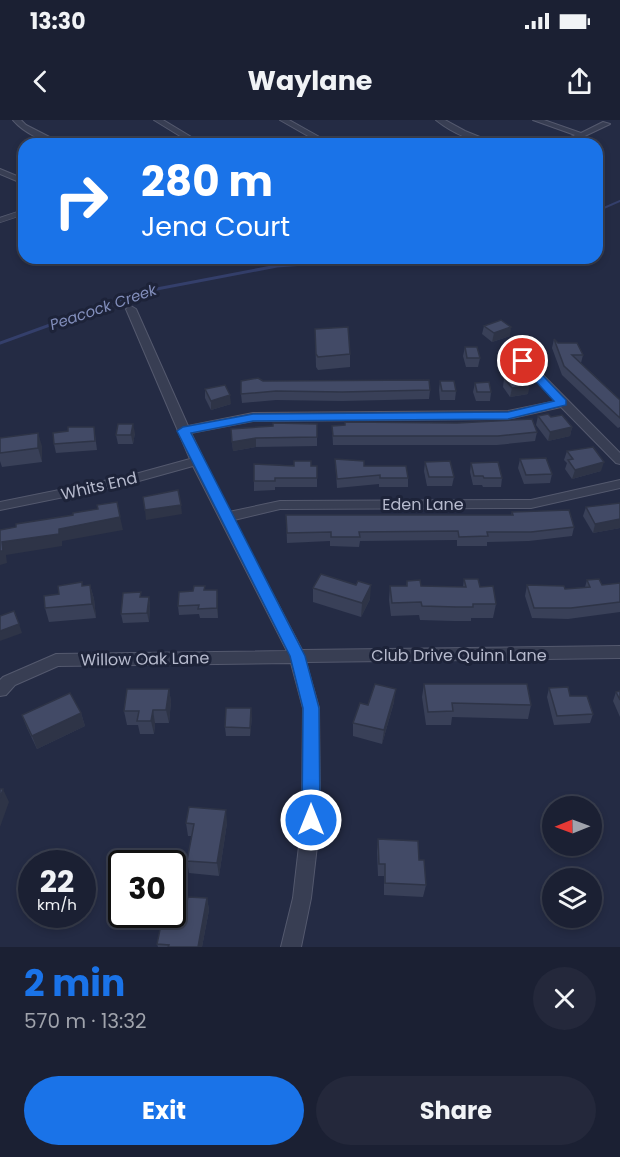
<!DOCTYPE html>
<meta charset="utf-8">
<style>
body{margin:0;font-family:Poppins,sans-serif;background:#24283b;color:#f1f3f6;height:100vh;display:flex;flex-direction:column;font-size:22px;white-space:nowrap}
*{box-sizing:border-box;margin:0}
p{font-size:20px;color:#a0a3ac}
.icon{flex:none;width:33px;height:33px;fill:none;stroke:currentColor;stroke-width:2;stroke-linecap:round;stroke-linejoin:round}
.map{position:relative;height:827px;overflow:hidden}
.side{display:flex;flex-direction:column;background:#1b2033;flex:1}
.side>*{flex:none}
.banner{position:absolute;left:18px;top:18px;width:585px;height:126px;border-radius:18px;box-shadow:0 3px 9px #0003,0 0 0 2px #393e4e;background:#1a73e8;color:#fff;overflow:hidden}
.needle{width:39px;rotate:269deg}
.tools{position:absolute;left:542px;top:676px;display:grid;gap:12px}
.tools a{display:grid;place-items:center;width:60px;height:60px;border-radius:50%;background:#1b2033;box-shadow:0 3px 9px #0003,0 0 0 2px #393e4e;font-size:30px}
.speed{position:absolute;left:18px;top:730px;display:flex;gap:12px;font-size:30px;font-weight:700;text-align:center}
.speed>*{display:grid;place-content:center;width:78px;height:78px;border-radius:50%;background:#1b2033;box-shadow:0 3px 9px #0003,0 0 0 2px #393e4e;line-height:1}
.speed small{font-size:15px;font-weight:400}
.speed .limit{border:3px solid #111;border-radius:9px;background:#fff;color:#111}
.pin{position:absolute;display:grid;place-items:center;width:51px;height:51px;color:#fff;margin:-26px;border:3px solid #fff;border-radius:50%;box-shadow:0 2px 6px #0007}
.me{position:absolute;width:66px;margin:-33px;rotate:0deg;stroke-linejoin:round;filter:drop-shadow(0 0 4px #0008)}
.turn{display:flex;align-items:center;gap:21px;height:126px;padding:0 24px;font-size:27px}
.turn .icon{width:78px;height:78px;stroke-width:2.5}
.turn b{display:block;font-size:42px;line-height:51px}
.round{display:grid;place-items:center;flex:none;width:63px;height:63px;border-radius:32px;background:#24283b}
.head{display:flex;align-items:center;justify-content:space-between;height:102px;padding:0 24px}
h1{font-size:36px;font-weight:700;line-height:45px;color:#1a73e8}
.action{display:flex;gap:12px;margin-top:auto;padding:12px 24px}
.action a{flex:1;height:69px;border-radius:36px;background:#1a73e8;color:#fff;font-size:24px;font-weight:700;line-height:69px;text-align:center}
.action a+a{background:#24283b;color:#f1f3f6}
.status{display:flex;justify-content:space-between;align-items:center;height:42px;padding:0 30px;background:#1b2033;direction:ltr}
.status svg{height:16px;fill:currentColor}
header{display:flex;justify-content:space-between;align-items:center;height:78px;padding:0 24px;background:#1b2033;font-size:27px;font-weight:700}
.map>svg:first-child{display:block}
</style>
<div class="status"><b>13:30</b><svg viewBox="0 0 49 12"><path d="M0 12V9h3v3zM5 12V6h3v6zM10 12V3h3v9zM15 12V0h3v12zM26 1h20v11H26zM47 4h2v5h-2z"/></svg></div>
<header><svg class="icon" aria-label="back" viewBox="0 0 24 24"><path d="M15 5l-7 7 7 7"/></svg>Waylane<svg class="icon" aria-label="share" viewBox="0 0 24 24"><path d="M12 15V3M7 8l5-5 5 5M5 13v7h14v-7"/></svg></header>
<div class="map">
<svg width="620" height="827" viewBox="0 0 620 827">
<rect width="100%" height="100%" fill="#242b44"/>
<g fill="none" stroke-linecap="round" stroke-linejoin="round">
<g stroke="#343f6b" stroke-width="2">
<path d="M597 91 620 81"/>
<path d="M377 139 387 138"/>
</g>
<path stroke="#343f6b" stroke-width="3" d="M0 223 141 172 277 146 387 138"/>
<defs>
<path id="service" d="M0 100 24 92"/>
<g id="minor">
<path d="M13 0H21L26 5 63 24C46 24 24 13 13 0Z"/>
<path d="M154 0H163L203 24H193Z"/>
<path d="M280 0H289L332 24H322Z"/>
<path d="M436 0H445L465 11 497 24C476 24 452 13 436 0Z"/>
<path d="M533 0H544L581 13 603 2 610 4 568 24H558L575 15Z"/>
<path d="M0 49 24 59V64L0 54Z"/>
<path d="M131 186 136 189 188 306 253 293 508 291 556 281 519 243 518 241 523 238 527 239 620 333V344L616 343 561 287 508 299 253 301 191 313 229 392 280 381 531 380 620 360V368L531 388 280 389 234 400 302 530 620 526V538L306 542 319 588 320 700 311 778 301 827H281L293 778 302 700 303 588 291 543 58 546 15 565 6 575 0 576V560L3 557 56 534 287 531 193 346 128 364 0 390V382L128 356 190 339 126 189Z"/>
</g>
</defs>
<use href="#service" stroke="#54596e" stroke-width="6"/>
<use href="#minor" stroke="#54596e" stroke-width="2"/>
<use href="#service" stroke="#383e53" stroke-width="4.5"/>
<use href="#minor" fill="#383e53" fill-rule="evenodd"/>
</g>
<g fill="#394058">
<path d="M484 206 510 216 492 222 482 214Z"/>
<path d="M315 209 350 234V247L318 250 316 247Z"/>
<path d="M554 219 558 223 583 235 581 243 620 280V307L618 308 562 255 552 228Z"/>
<path d="M465 227 480 238 478 247H466L463 236Z"/>
<path d="M504 258 528 274 510 277 503 267Z"/>
<path d="M263 261 430 270 429 279 342 281 276 280 242 283 241 274Z"/>
<path d="M440 261 456 271 455 280H440L439 270Z"/>
<path d="M475 263 491 272 490 281H476L473 272Z"/>
<path d="M205 269 231 284 211 290 205 278Z"/>
<path d="M538 296 551 297 572 307 570 316 548 321 536 305Z"/>
<path d="M332 306 537 312 535 321 497 325H333Z"/>
<path d="M94 307 97 330 56 333 54 324Z"/>
<path d="M231 309 317 317V326L256 327 233 331Z"/>
<path d="M135 313 133 324H118L116 315Z"/>
<path d="M0 318 42 326V342L2 347 0 341Z"/>
<path d="M567 331 601 351 572 359 565 349 567 343 564 340Z"/>
<path d="M335 339 408 358V367H379V364L337 368Z"/>
<path d="M520 339 552 354 550 363 524 364 518 348Z"/>
<path d="M425 342 454 357 452 366H427L424 351Z"/>
<path d="M471 343 502 358 501 367H483L482 365H473L470 352Z"/>
<path d="M254 344 317 346V367H275V370L254 371Z"/>
<path d="M586 387 620 408 593 413 583 396Z"/>
<path d="M512 392 574 407 572 416 529 421 487 422V426H457V420L360 421 359 427 330 426V421L287 423 286 395H511Z"/>
<path d="M464 459 480 467 496 484 493 498H471V501H454L420 500 419 495 391 496 389 480 390 466H406L407 461 421 466 463 467Z"/>
<path d="M587 460 602 465 620 463V492L568 499 532 498 525 476 527 465 565 469 585 467Z"/>
<path d="M90 465 94 479 96 498 49 502 45 488 59 474 83 466Z"/>
<path d="M313 468 370 479 361 497 313 482Z"/>
<path d="M205 470H217L218 479V498H200L199 494 179 495 178 486Z"/>
<path d="M141 477H149L150 486 149 502 123 503 121 494Z"/>
<path d="M424 564 531 585 528 599 452 597 451 605H426L422 577Z"/>
<path d="M549 568 570 576 593 594 590 603 554 605 547 577Z"/>
<path d="M169 569 171 582 169 603H155L154 614H140L138 605H127L124 591Z"/>
<path d="M620 571V597L613 581 616 572Z"/>
<path d="M394 582 382 624 353 616V603L368 585Z"/>
<path d="M81 593 85 606 37 629 27 608 22 595Z"/>
<path d="M252 597 250 616H226L225 607Z"/>
<path d="M186 703H227L219 756 189 753 187 741 192 716H188Z"/>
<path d="M378 719 419 740 426 765 423 777 384 775V756H378L377 732Z"/>
<path d="M207 778 209 790 202 827H158L157 824 185 791Z"/>
</g>
<g fill="#2e3447">
<path d="M511 207 510 216 492 222 494 213Z"/>
<path d="M530 265 528 274 510 277 512 268Z"/>
<path d="M230 275 231 284 211 290V281Z"/>
<path d="M133 304 135 313 133 324 131 315Z"/>
<path d="M572 307 570 316 548 321 550 312Z"/>
<path d="M38 313 42 326V342L38 328Z"/>
<path d="M256 318V327L233 331 232 322Z"/>
<path d="M604 342 601 351 572 359 575 350Z"/>
<path d="M181 385 182 394 146 400 145 390Z"/>
<path d="M120 397 123 410 62 421V426L6 435 7 443 0 445V431L2 422 59 409Z"/>
<path d="M620 399V408L593 413 595 404Z"/>
<path d="M90 465 94 479 96 498 92 484Z"/>
<path d="M371 465 370 479 361 497 362 483Z"/>
<path d="M217 470 218 479V498L217 488Z"/>
<path d="M149 477 150 486 149 502 147 493Z"/>
<path d="M19 504 22 513 0 521V511Z"/>
<path d="M169 569 171 582 169 603 166 590Z"/>
<path d="M396 569 394 582 382 624 384 610Z"/>
<path d="M251 588 252 597 250 616V608Z"/>
<path d="M153 590 155 603 154 614 151 601Z"/>
<path d="M81 593 85 606 37 629 32 616Z"/>
<path d="M3 669 9 682 0 707V678Z"/>
<path d="M226 690 227 703 219 756 217 743Z"/>
<path d="M207 778 209 790 202 827H198Z"/>
</g>
<g fill="#424a66" stroke="#2e3447" stroke-width="1.5">
<path d="M501 200 511 207 494 213 484 206Z"/>
<path d="M348 207 350 234 318 237 316 234 315 209Z"/>
<path d="M554 219 558 223H577L583 235H572L620 280V298L564 246Z"/>
<path d="M465 227H477L480 238H467Z"/>
<path d="M522 255 530 265 512 268 504 258Z"/>
<path d="M258 258 263 261 429 260 430 270 342 272 276 271 241 274V261Z"/>
<path d="M440 261H454L456 271H442Z"/>
<path d="M489 262 491 272H477L475 263Z"/>
<path d="M225 265 230 275 211 281 205 269Z"/>
<path d="M548 294 551 297 562 295 572 307 550 312 538 296Z"/>
<path d="M532 299 537 312 498 316H333L332 306 345 305V302L457 303Z"/>
<path d="M273 303 317 304V317L256 318 232 322 231 309 273 306Z"/>
<path d="M118 304H133L131 315H116Z"/>
<path d="M68 307H94L95 321 54 324 53 313 68 311Z"/>
<path d="M38 313V328L0 333V318Z"/>
<path d="M593 327 604 342 575 350 568 340 573 339 567 331Z"/>
<path d="M546 338 552 354 526 355 520 339Z"/>
<path d="M335 339 364 341V346H406L408 358H380V355L337 359Z"/>
<path d="M294 341H311V346H317V358H275V361H254V344L294 346Z"/>
<path d="M450 341 454 357H429L425 342Z"/>
<path d="M498 342 502 358H484L483 356H474L471 343Z"/>
<path d="M178 370 181 385 145 390 143 377Z"/>
<path d="M117 382 120 397 59 409V414L2 422 3 431H0V410L16 407V404L73 395V393L98 389 97 385Z"/>
<path d="M620 383V399L595 404 586 387Z"/>
<path d="M569 390 574 407 531 412H487L488 416 459 417 458 411 359 412 360 417H331V412L287 413 286 395H513L512 392Z"/>
<path d="M321 454 356 465 358 461 371 465 362 483 313 468Z"/>
<path d="M464 459H478L480 467 493 466 496 484H473V487H456L422 486 421 482 392 483 390 466H407V461L420 460 421 466 466 467Z"/>
<path d="M599 459 602 465 620 463V482L571 488H534L527 465 564 466 565 469 590 467 587 460Z"/>
<path d="M82 462V466L90 465 92 484 45 488 44 476 59 474 58 466Z"/>
<path d="M194 466H205L204 470H217V488L198 489 199 485 178 486 179 472 193 471Z"/>
<path d="M141 472 140 477H149L147 493 121 494 123 473Z"/>
<path d="M14 491 19 504 0 511V496Z"/>
<path d="M375 564 396 569 384 610 353 603 360 583 368 585Z"/>
<path d="M424 564H527L531 585 452 583 453 591 428 592Z"/>
<path d="M568 567 570 576H587L593 594 557 596 549 568Z"/>
<path d="M127 569H169L166 590H153L151 601H137L139 591H124Z"/>
<path d="M620 571V580L616 572Z"/>
<path d="M70 573 81 593 32 616 22 595Z"/>
<path d="M226 588H251L250 608 225 607Z"/>
<path d="M0 669H3L0 678Z"/>
<path d="M189 687 226 690 217 743 187 741 194 704 186 703Z"/>
<path d="M378 719 418 721 419 740H424L426 765 385 763V744H379Z"/>
<path d="M188 777 207 778 198 827H168L169 825 157 824 163 795H172V790L185 791Z"/>
</g>
<path fill="#1a73e8" stroke="#114b97" stroke-width="1.5" d="M519 239H527L566 280V285L508 299 253 301 191 313 305 536 319 588 320 700 317 706 311 709 304 706 302 700 303 588 290 536 177 311 183 307 253 294 508 292 554 281 519 243Z"/>
<g text-anchor="middle" dominant-baseline="central" stroke-width="6" stroke-linejoin="round" paint-order="stroke">
<g font-size="15" font-style="italic" fill="#828ebb" stroke="#1d2339">
<text transform="translate(103 187) rotate(-19)">Peacock Creek</text>
</g>
<g font-size="16" fill="#b6bacd" stroke="#1d2339">
<text transform="translate(99 366) rotate(-13)">Whits End</text>
<text x="423" y="384">Eden Lane</text>
<text x="459" y="535">Club Drive Quinn Lane</text>
<text transform="translate(145 539) rotate(-1)">Willow Oak Lane</text>
</g>
</g>
</svg>
<div class="tools">
<a><svg class="needle" viewBox="-14 -14 28 28"><path d="M0-13l5 13h-10z" fill="#e53935"/><path d="M0 13l5-13h-10z" fill="#a0a3ac"/></svg></a>
<a><svg class="icon" aria-label="layers" viewBox="0 0 24 24"><path d="M12 4l9 5-9 5-9-5zM3 14l9 5 9-5"/></svg></a>
</div>
<div class="speed"><div>22<small>km/h</small></div><div class="limit">30</div></div>
<div class="pin" style="left:523px;top:241px;background:#d93025"><svg class="icon" aria-label="arrive" viewBox="0 0 24 24"><path d="M6 21V4h12l-3 4 3 4H6"/></svg></div>
<svg class="me" style="left:311px;top:700px" viewBox="-20 -20 40 40"><circle r="17" fill="#1a73e8" stroke="#fff" stroke-width="3"/><path d="M0-11L8 9 0 5-8 9z" fill="#fff"/></svg>
<div class="banner">
<div class="turn"><svg class="icon" aria-label="right" viewBox="0 0 24 24"><path d="M7 20v-9h11M14 6l5 5-5 5"/></svg><div><b>280 m</b>Jena Court</div></div>
</div>
</div>
<section class="side">
<div class="head"><div><h1>2 min</h1><p>570 m · 13:32</p></div><a class="round"><svg class="icon" aria-label="close" viewBox="0 0 24 24"><path d="M6 6l12 12M18 6L6 18"/></svg></a></div>
<div class="action"><a>Exit</a><a>Share</a></div>
</section>
